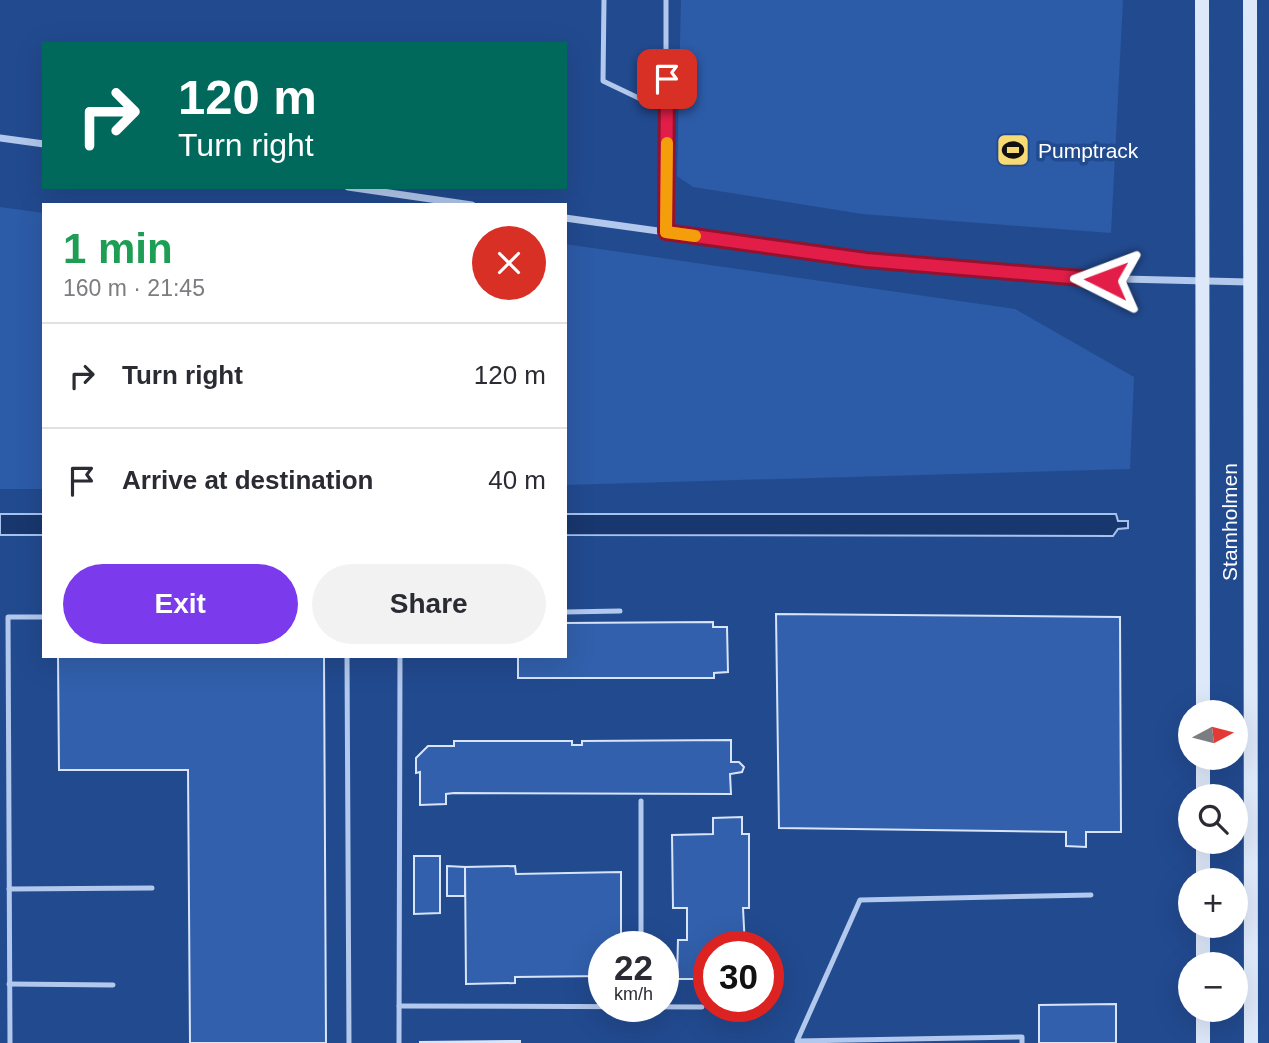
<!DOCTYPE html>
<meta charset="utf-8">
<style>
body{margin:0;font-family:Helvetica,sans-serif;background:#f2f2f3;color:#2b2b33;height:100vh;display:flex;flex-direction:column;font-size:26px;white-space:nowrap}
*{box-sizing:border-box;margin:0}
p{font-size:23px;color:#7c7c81}
.icon{flex:none;width:38px;height:38px;fill:none;stroke:currentColor;stroke-width:2;stroke-linecap:round;stroke-linejoin:round}
.map{position:relative;flex:1;overflow:hidden}
.details{position:absolute;left:42px;top:203px;width:525px;height:455px;display:flex;flex-direction:column;background:#fff;border-radius:0px;box-shadow:0 7px 28px #0002}
.details>*{flex:none}
.guide{position:absolute;left:42px;top:42px;width:525px;height:147px;border-radius:0px;box-shadow:0 7px 28px #0002;background:#00695c;color:#fff;overflow:hidden}
.needle{width:46px;rotate:83deg}
.tools{position:absolute;left:1178px;top:700px;display:grid;gap:14px}
.tools a{display:grid;place-items:center;width:70px;height:70px;border-radius:50%;background:#fff;box-shadow:0 7px 28px #0002;font-size:35px}
.speed{position:absolute;left:588px;top:931px;display:flex;gap:14px;font-size:35px;font-weight:700;text-align:center}
.speed>*{display:grid;place-content:center;width:91px;height:91px;border-radius:50%;background:#fff;box-shadow:0 7px 28px #0002;line-height:1}
.speed small{font-size:18px;font-weight:400}
.speed .limit{border:10px solid #d22;background:#fff;color:#111}
.pin{position:absolute;display:grid;place-items:center;width:60px;height:60px;color:#fff;margin:-30px;border-radius:14px;box-shadow:0 4px 10px #0006}
.me{position:absolute;width:77px;margin:-38px;rotate:273deg;stroke-linejoin:round;filter:drop-shadow(0 0 5px #0008)}
.turn{display:flex;align-items:center;gap:24px;height:147px;padding:0 21px;font-size:32px}
.turn .icon{width:91px;height:91px;stroke-width:2.5}
.turn b{display:block;font-size:49px;line-height:60px}
.round{display:grid;place-items:center;flex:none;width:74px;height:74px;border-radius:37px;background:#f2f2f3}
.headline{display:flex;align-items:center;justify-content:space-between;height:119px;padding:0 21px}
h1{font-size:42px;font-weight:800;line-height:52px;color:#1e9e55}
.cta{display:flex;gap:14px;margin-top:auto;padding:14px 21px}
.cta a{flex:1;height:80px;border-radius:42px;background:#7c3aed;color:#fff;font-size:28px;font-weight:800;line-height:80px;text-align:center}
.cta a+a{background:#f2f2f3;color:#2b2b33}
ul{padding:0;list-style:none}
li{display:flex;align-items:center;gap:21px;height:105px;padding:0 21px;border-top:2px solid #e1e1e2}
li div{flex:1}
li b{display:block;font-size:26px}
li em{font-style:normal}
.map>svg:first-child{display:block}
</style>
<div class="map">
<svg width="1269" height="1043" viewBox="0 0 1269 1043">
<rect width="100%" height="100%" fill="#224a8f"/>
<g fill="#2c5ba7">
<path d="M681 0H1123L1111 233 862 214 693 187 677 176Z"/>
<path d="M0 207 44 213V489H0Z"/>
<path d="M565 244 1015 309 1134 377 1130 469 565 485Z"/>
</g>
<g fill="#18376e" stroke="#a6c2ed" stroke-width="2">
<rect x="0" y="514" width="44" height="21"/>
<path d="M565 514H1116L1118 521H1128V528L1118 529 1113 536 565 535Z"/>
</g>
<g fill="#3260ac" stroke="#d7e4f9" stroke-width="2">
<path d="M776 614 1120 617 1121 832H1086V847L1066 846V832L779 828Z"/>
<path d="M713 622V627H727L728 672 714 673V678H518V656H565V623Z"/>
<path d="M58 656H324L326 1043H190L188 770H59Z"/>
<path d="M731 740V762H739L744 767 742 772 730 774 731 794 454 793 446 794V804L420 805V772L416 773V758L428 746H454V741H572V745H582V741Z"/>
<path d="M742 817V834H749V908H743L745 947H709V979H677L678 940H687V908H673L672 835 713 834V818Z"/>
<path d="M414 856H440V913L414 914Z"/>
<path d="M447 866 465 867V896H447Z"/>
<path d="M515 866 516 874 621 872V947H604V976L515 977V983L466 984 465 867Z"/>
<path d="M1116 1004V1043H1039V1005Z"/>
<path d="M520 1041V1043L419 1042Z"/>
</g>
<g fill="none" stroke-linecap="round" stroke-linejoin="round">
<g stroke="#b2c8ec" stroke-width="5">
<path d="M604 0 603 81 647 102 667 106"/>
<path d="M666 232V0"/>
<path d="M565 612 620 611"/>
<path d="M347 656 349 1043"/>
<path d="M641 801V947"/>
<path d="M9 889 152 888"/>
<path d="M9 984 113 985"/>
<path d="M399 1006 702 1007"/>
<path d="M10 1043 8 617H44"/>
<path d="M399 1043 400 656"/>
<path d="M1022 1043V1037L797 1041 860 900 1091 895"/>
</g>
<g stroke="#b2c8ec" stroke-width="7">
<path d="M0 138 44 144"/>
<path d="M348 187 472 205"/>
<path d="M565 218 866 260 1039 277 1249 282"/>
</g>
<g stroke="#dde8f9" stroke-width="14">
<path d="M1202 0 1203 712"/>
<path d="M1250 0 1251 1043"/>
<path d="M1203 758V796"/>
<path d="M1203 842V880"/>
<path d="M1203 926V964"/>
<path d="M1203 1010V1043"/>
</g>
</g>
<g fill="none" stroke-linecap="round" stroke-linejoin="round">
<defs>
<path id="route" d="M667 79 666 232 866 260 1106 280"/>
</defs>
<use href="#route" stroke="#92132f" stroke-width="18"/>
<use href="#route" stroke="#e11d48" stroke-width="12"/>
<path stroke="#f59e0b" stroke-width="12" d="M667 143 666 232 695 236"/>
</g>
<defs>
<symbol id="stadium-square" viewBox="-11 -11 22 22"><rect x="-9" y="-9" width="18" height="18" rx="4" fill="#f8da74" stroke="#224a8f"/><path d="M0-5a6.5 5 0 1 0 0 10a6.5 5 0 1 0 0-10ZM-3.5-1.8h7v3.6h-7Z" fill="#111"/></symbol>
</defs>
<g fill-rule="evenodd">
<use href="#stadium-square" x="994" y="131" width="38" height="38"/>
</g>
<g text-anchor="middle" dominant-baseline="central" stroke-width="7" stroke-linejoin="round" paint-order="stroke">
<g font-size="21" fill="#fff" stroke="#224a8f" text-anchor="start">
<text x="1038" y="150">Pumptrack</text>
</g>
<g font-size="21" fill="#fff" stroke="#224a8f">
<text transform="translate(1229 522) rotate(-90)">Stamholmen</text>
</g>
</g>
</svg>
<div class="tools">
<a><svg class="needle" viewBox="-14 -14 28 28"><path d="M0-13l5 13h-10z" fill="#e53935"/><path d="M0 13l5-13h-10z" fill="#7c7c81"/></svg></a>
<a><svg class="icon" aria-label="search" viewBox="0 0 24 24"><circle cx="10" cy="10" r="6"/><path d="M15 15l6 6"/></svg></a>
<a>+</a>
<a>−</a>
</div>
<div class="speed"><div>22<small>km/h</small></div><div class="limit">30</div></div>
<div class="pin" style="left:667px;top:79px;background:#d93025"><svg class="icon" aria-label="arrive" viewBox="0 0 24 24"><path d="M6 21V4h12l-3 4 3 4H6"/></svg></div>
<svg class="me" style="left:1106px;top:280px" viewBox="-20 -20 40 40"><path d="M0-17L14 15 0 8-14 15z" fill="#e11d48" stroke="#fff" stroke-width="4"/></svg>
<div class="guide">
<div class="turn"><svg class="icon" aria-label="right" viewBox="0 0 24 24"><path d="M7 20v-9h11M14 6l5 5-5 5"/></svg><div><b>120 m</b>Turn right</div></div>
</div>
<section class="details">
<div class="headline"><div><h1>1 min</h1><p>160 m · 21:45</p></div><a class="round" style="background:#d93025;color:#fff"><svg class="icon" aria-label="close" viewBox="0 0 24 24"><path d="M6 6l12 12M18 6L6 18"/></svg></a></div>
<ul>
<li><svg class="icon" aria-label="right" viewBox="0 0 24 24"><path d="M7 20v-9h11M14 6l5 5-5 5"/></svg><div><b>Turn right</b></div><em>120 m</em></li>
<li><svg class="icon" aria-label="arrive" viewBox="0 0 24 24"><path d="M6 21V4h12l-3 4 3 4H6"/></svg><div><b>Arrive at destination</b></div><em>40 m</em></li>
</ul>
<div class="cta"><a>Exit</a><a>Share</a></div>
</section>
</div>
